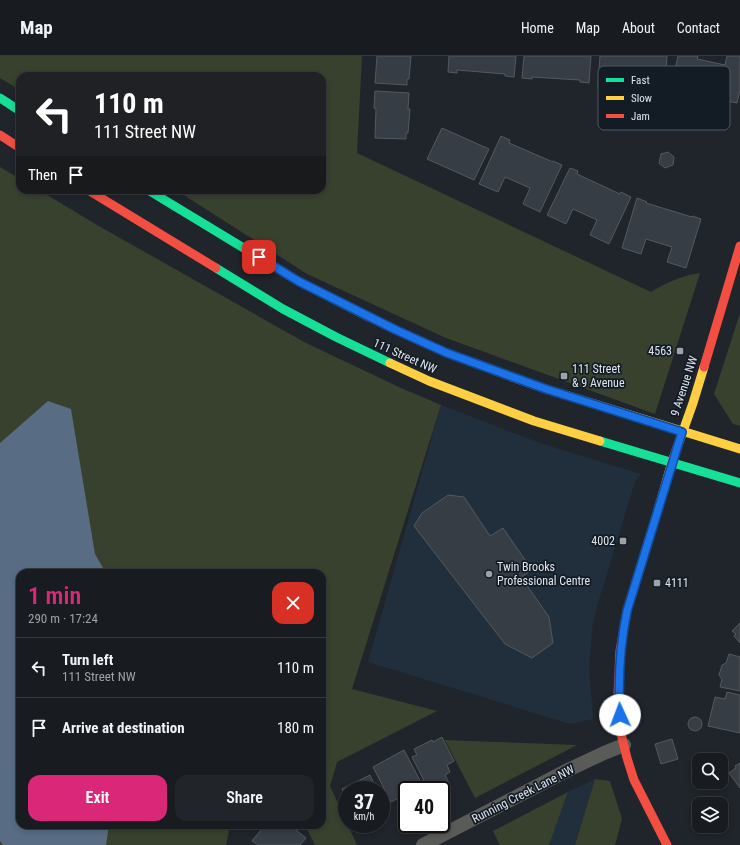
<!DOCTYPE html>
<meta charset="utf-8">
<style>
body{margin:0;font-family:"Roboto Condensed",sans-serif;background:#212529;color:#f1f3f6;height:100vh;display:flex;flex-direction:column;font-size:15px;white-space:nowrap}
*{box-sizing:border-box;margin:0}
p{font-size:13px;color:#9fa1a5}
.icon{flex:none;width:22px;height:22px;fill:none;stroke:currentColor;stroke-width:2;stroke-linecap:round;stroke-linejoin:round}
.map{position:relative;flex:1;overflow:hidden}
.sheet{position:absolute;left:16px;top:513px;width:310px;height:260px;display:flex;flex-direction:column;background:#181c20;border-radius:12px;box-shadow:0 2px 6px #0003,0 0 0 1px #363a3e}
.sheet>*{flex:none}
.top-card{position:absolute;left:16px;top:16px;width:310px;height:122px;border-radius:12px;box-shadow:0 2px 6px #0003,0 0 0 1px #363a3e;background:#202124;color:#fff;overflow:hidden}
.tools{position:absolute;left:692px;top:697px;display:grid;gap:8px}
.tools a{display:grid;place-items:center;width:36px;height:36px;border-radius:8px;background:#181c20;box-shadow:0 2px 6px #0003,0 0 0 1px #363a3e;font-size:20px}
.speed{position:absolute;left:338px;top:725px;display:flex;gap:8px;font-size:20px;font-weight:700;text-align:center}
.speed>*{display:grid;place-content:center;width:52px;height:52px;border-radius:50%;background:#181c20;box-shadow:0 2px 6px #0003,0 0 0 1px #363a3e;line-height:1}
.speed small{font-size:10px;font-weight:400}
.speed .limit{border:2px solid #111;border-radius:6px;background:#fff;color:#111}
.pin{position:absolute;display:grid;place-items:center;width:34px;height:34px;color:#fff;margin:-17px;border-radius:8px;box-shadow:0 2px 6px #0006}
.me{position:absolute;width:44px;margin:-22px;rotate:358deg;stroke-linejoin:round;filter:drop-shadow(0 0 3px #0008)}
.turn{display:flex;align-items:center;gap:14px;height:84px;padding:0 12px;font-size:18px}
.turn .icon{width:52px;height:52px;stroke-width:2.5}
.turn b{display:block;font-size:28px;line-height:34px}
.then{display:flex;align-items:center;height:38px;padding:0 12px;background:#0003;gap:8px;font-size:15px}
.round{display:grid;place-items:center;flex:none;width:42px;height:42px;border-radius:12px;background:#212529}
.head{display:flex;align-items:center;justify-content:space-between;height:68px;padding:0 12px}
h1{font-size:24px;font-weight:600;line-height:30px;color:#db2777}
.button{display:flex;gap:8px;margin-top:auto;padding:8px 12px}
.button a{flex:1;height:46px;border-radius:12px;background:#db2777;color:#fff;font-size:16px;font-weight:600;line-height:46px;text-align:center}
.button a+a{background:#212529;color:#f1f3f6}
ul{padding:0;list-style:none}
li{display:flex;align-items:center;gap:12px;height:60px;padding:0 12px;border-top:1px solid #363a3e}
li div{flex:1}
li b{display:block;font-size:15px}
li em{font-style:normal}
header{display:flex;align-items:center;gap:24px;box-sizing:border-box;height:56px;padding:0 20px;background:#181c20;border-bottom:1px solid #363a3e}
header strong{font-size:19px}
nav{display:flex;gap:22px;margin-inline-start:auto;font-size:14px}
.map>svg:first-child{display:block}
</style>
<header>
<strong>Map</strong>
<nav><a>Home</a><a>Map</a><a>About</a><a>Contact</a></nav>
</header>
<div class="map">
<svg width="740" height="789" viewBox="0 0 740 789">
<rect width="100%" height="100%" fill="#20252b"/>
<g fill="#212e3b">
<path d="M441 349 540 387 641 418 635 426 598 547 593 566 589 611 593 663 570 668 368 606Z"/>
<path d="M595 723 575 789H549L568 736Z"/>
</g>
<g fill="#38412e">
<path d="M0 0H362L357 97 651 236C667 226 681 220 700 217L655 358 446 282 307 218 176 134H322V20H20V34L0 22Z"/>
<path d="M0 111 20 123V134H39L97 169 306 287 401 332 441 349 352 633 437 655 337 706 330 730 357 789H315L305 769H322V517H20V769H230L226 789H0Z"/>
<path d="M740 257V370L733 368 714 338Z"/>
<path d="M445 684 577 689 475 742Z"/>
<path d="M595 723 610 725 622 763 615 789H575Z"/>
<path d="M568 736 549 789H500L493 775Z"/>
</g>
<path fill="#586c83" d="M48 345 71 353 95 498 106 517H20V769H109L106 789H3L0 785V387Z"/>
<g fill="#373d44" stroke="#55595e">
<path d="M377 0H411L409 23H407V29L375 27Z"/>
<path d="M449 0H516L514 21 505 20V18L457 14V17L448 16Z"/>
<path d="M524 0H591L589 27 580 26V24L532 21V23L522 22Z"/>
<path d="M600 0H667L665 34 655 33V31L607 28 608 30 598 29Z"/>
<path d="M678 0H698L697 3 725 9 727 0H740V34L737 47 727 45V43L681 34V36L671 33Z"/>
<path d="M375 35 409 37 408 53H410L408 77H406V83L375 82 376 53 374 52Z"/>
<path d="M442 72 489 93 474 124 427 103Z"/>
<path d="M501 80 510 84 509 87 553 106V105L562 109 540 156 523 148 530 132 505 121 498 136 479 128Z"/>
<path d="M668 96 674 101 673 109 665 112 659 107 661 98Z"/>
<path d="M570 112 578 115 577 118 620 138 621 136 631 141 609 188 590 179 597 164 573 153 566 168 547 159Z"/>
<path d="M637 142 647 146 646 147 692 161V160L701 163 686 212 667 206 672 191 646 183 641 198 622 192Z"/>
<path d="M448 439 464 441 490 480 503 472 532 514 521 521 549 561 553 587 532 602 505 588 414 470 422 457Z"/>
<path d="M740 567V587L734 580 736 578 732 575Z"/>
<path d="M729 598 740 601V635L720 631 722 623 719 619 722 609 726 607Z"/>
<path d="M727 636 740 639V677L708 670 715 641 725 643Z"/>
<circle cx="695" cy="668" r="7"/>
<path d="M442 681 454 705 447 709 450 716 445 719 449 727 436 734H429L412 701 417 699 414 693 432 684 433 686Z"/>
<path d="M672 683 678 703 661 708 655 688Z"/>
<path d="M404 694 425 734H407V744L404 739 391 746 373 711Z"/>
<path d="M740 707V732L729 717 736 712 735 710Z"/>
<path d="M721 717 724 720V725L722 727H717L715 726H721Z"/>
<path d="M370 719 377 734H347V743L342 733Z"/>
<path d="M381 742 386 751 381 753Z"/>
<path d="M265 769H291L297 773 296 774 306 782 300 789H258L252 785Z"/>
</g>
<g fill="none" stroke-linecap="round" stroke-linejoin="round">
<path stroke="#595b58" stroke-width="14" d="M423 789 570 713 604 697 624 689"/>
<g stroke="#16e098" stroke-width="9">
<path d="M0 42 20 55"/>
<path d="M148 134 298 225 367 260"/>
<path d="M216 212 283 253 336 281 390 307"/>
<path d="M600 385 740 427"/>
</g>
<g stroke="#ffcf43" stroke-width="9">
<path d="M390 307 429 325 534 365 600 385"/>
<path d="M512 321 546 333 740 393"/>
<path d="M658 454 672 406 693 347 704 311"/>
</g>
<g stroke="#f24e42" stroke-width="9">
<path d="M0 79 20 92"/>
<path d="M88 134 216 212"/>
<path d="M367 260 396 274 447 297 512 321"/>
<path d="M704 311 740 190"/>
<path d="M658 454 627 555 620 595 618 638 619 660 622 682 627 702 634 724 667 789"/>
</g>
</g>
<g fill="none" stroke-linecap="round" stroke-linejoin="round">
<defs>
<path id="route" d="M259 201 298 225 396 274 447 297 546 333 682 376 627 555C620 589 618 624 620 659"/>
</defs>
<use href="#route" stroke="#114b97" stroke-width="10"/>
<use href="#route" stroke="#1a73e8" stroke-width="7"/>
</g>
<g fill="#9ca2a8" stroke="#131b25" stroke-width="1.5">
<rect x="676" y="291" width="8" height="8" rx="2"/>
<rect x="560" y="316" width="8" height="8" rx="2"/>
<rect x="619" y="481" width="8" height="8" rx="2"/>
<circle cx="489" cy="518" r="4"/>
<rect x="653" y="523" width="8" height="8" rx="2"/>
</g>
<g text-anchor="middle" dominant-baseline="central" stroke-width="3.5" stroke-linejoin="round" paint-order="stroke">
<g font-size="12" fill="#dfe5ec" stroke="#131b25" text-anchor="start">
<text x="672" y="295" text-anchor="end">4563</text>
<text x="572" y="313">111 Street<tspan x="572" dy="14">&amp; 9 Avenue</tspan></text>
<text x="615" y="485" text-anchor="end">4002</text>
<text x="497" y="511">Twin Brooks<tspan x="497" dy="14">Professional Centre</tspan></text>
<text x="665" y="527">4111</text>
</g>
<g font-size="12" fill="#dfe5ec" stroke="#131b25">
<text transform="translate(405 300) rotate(24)">111 Street NW</text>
<text transform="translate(684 330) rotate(-72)">9 Avenue NW</text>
<text transform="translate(523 738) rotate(-27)">Running Creek Lane NW</text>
</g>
</g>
<rect x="598" y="10" width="132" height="64" rx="6" fill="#131b25" stroke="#505861" stroke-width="1"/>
<rect x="606" y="22" width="18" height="4" fill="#16e098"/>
<rect x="606" y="40" width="18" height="4" fill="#ffcf43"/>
<rect x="606" y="58" width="18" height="4" fill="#f24e42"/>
<g font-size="11" fill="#dfe5ec">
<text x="631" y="28">Fast</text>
<text x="631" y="46">Slow</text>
<text x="631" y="64">Jam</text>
</g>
</svg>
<div class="tools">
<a><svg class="icon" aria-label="search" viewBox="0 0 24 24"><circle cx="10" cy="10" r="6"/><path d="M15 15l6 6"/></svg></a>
<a><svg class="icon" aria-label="layers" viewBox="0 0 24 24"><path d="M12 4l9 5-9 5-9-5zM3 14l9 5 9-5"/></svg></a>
</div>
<div class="speed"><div>37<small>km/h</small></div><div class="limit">40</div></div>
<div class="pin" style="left:259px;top:201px;background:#d93025"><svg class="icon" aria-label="arrive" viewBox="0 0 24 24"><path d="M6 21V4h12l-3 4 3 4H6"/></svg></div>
<svg class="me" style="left:620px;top:659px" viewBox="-20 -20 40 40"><circle r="19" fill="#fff"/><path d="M0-13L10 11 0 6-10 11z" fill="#1a73e8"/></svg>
<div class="top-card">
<div class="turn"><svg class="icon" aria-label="left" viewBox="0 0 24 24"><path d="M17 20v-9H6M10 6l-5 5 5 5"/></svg><div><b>110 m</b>111 Street NW</div></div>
<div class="then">Then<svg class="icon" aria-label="arrive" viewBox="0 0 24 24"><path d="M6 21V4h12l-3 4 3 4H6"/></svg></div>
</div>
<section class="sheet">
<div class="head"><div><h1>1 min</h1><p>290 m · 17:24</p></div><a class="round" style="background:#d93025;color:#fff"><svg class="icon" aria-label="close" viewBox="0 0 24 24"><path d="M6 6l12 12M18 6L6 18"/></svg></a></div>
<ul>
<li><svg class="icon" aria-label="left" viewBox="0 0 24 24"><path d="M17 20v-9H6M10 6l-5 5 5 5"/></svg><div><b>Turn left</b><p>111 Street NW</p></div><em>110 m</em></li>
<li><svg class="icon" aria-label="arrive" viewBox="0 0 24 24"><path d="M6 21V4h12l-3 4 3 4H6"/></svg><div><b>Arrive at destination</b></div><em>180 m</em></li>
</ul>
<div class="button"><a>Exit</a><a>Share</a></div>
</section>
</div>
